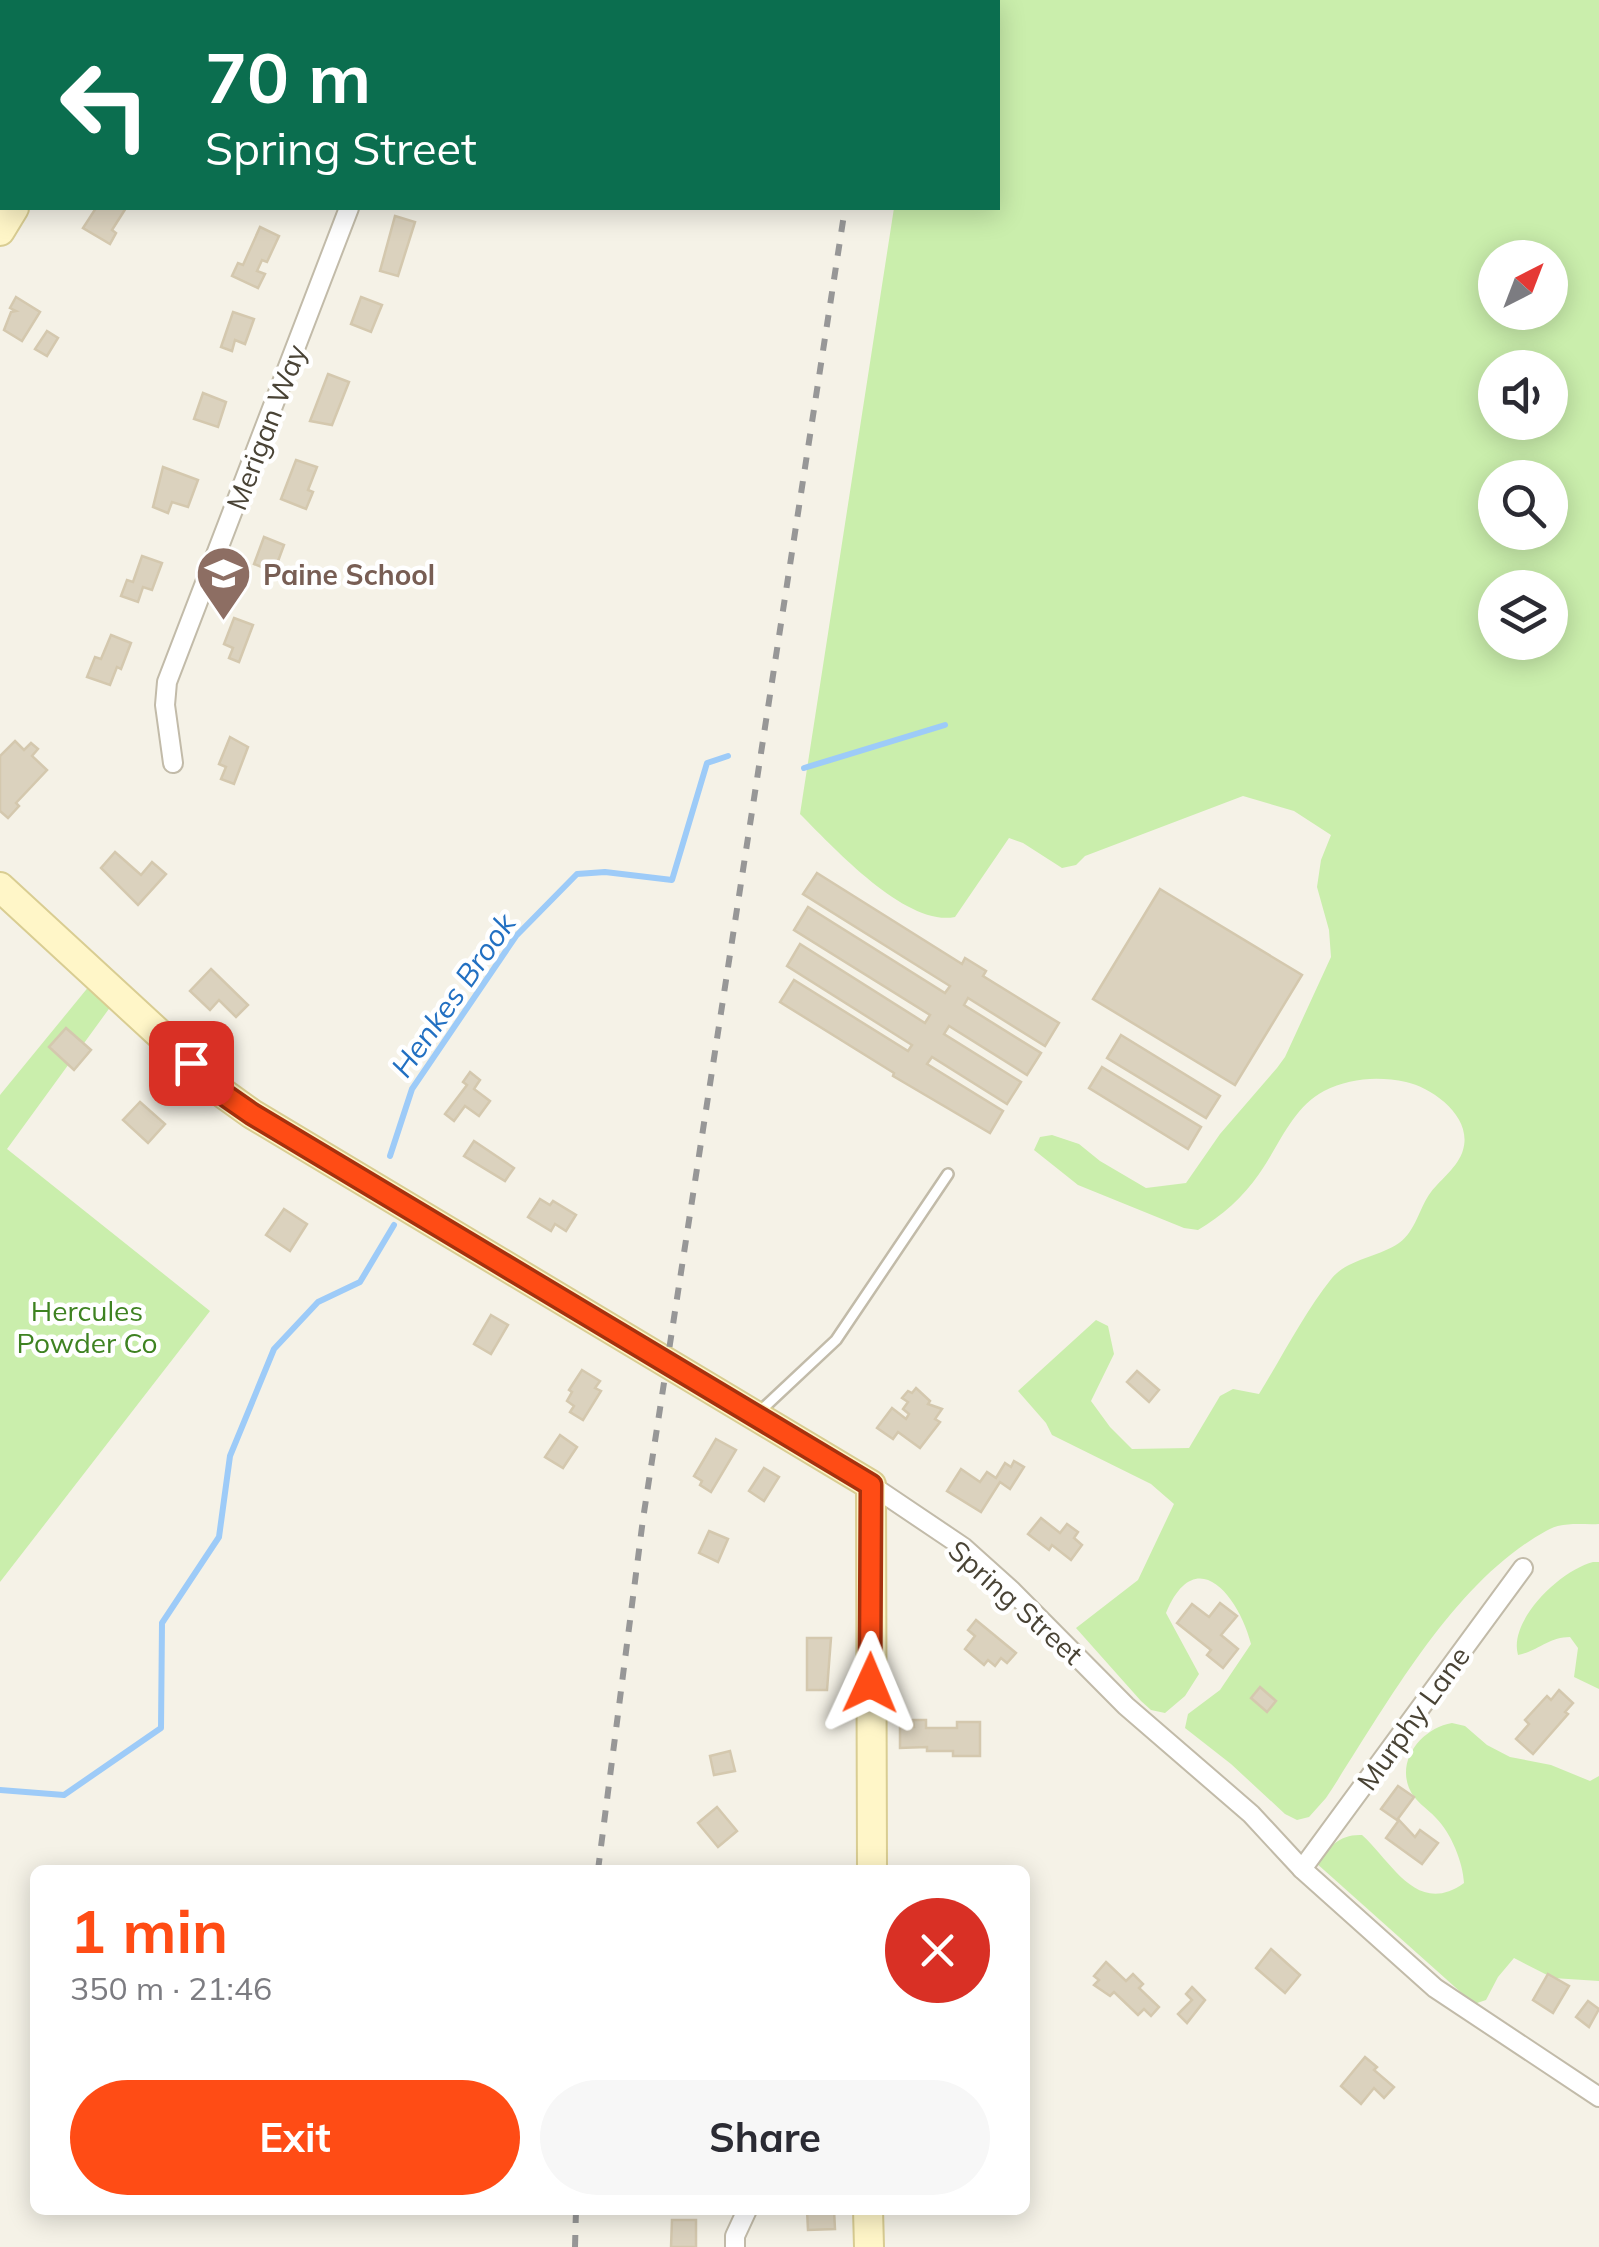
<!DOCTYPE html>
<meta charset="utf-8">
<style>
body{margin:0;font-family:Mulish,sans-serif;background:#f7f7f7;color:#2b2b33;height:100vh;display:flex;flex-direction:column;font-size:38px;white-space:nowrap}
*{box-sizing:border-box;margin:0}
p{font-size:32px;color:#7c7c81}
.icon{flex:none;width:55px;height:55px;fill:none;stroke:currentColor;stroke-width:2;stroke-linecap:round;stroke-linejoin:round}
.map{position:relative;flex:1;overflow:hidden}
.drawer{position:absolute;left:30px;top:1865px;width:1000px;height:350px;display:flex;flex-direction:column;background:#fff;border-radius:15px;box-shadow:0 5px 25px #0003}
.drawer>*{flex:none}
.hud{position:absolute;left:0px;top:0px;width:1000px;height:210px;box-shadow:0 5px 25px #0003;background:#0b6e4f;color:#fff;overflow:hidden}
.needle{width:65px;rotate:42deg}
.controls{position:absolute;left:1478px;top:240px;display:grid;gap:20px}
.controls a{display:grid;place-items:center;width:90px;height:90px;border-radius:50%;background:#fff;box-shadow:0 5px 25px #0003;font-size:50px}
.pin{position:absolute;display:grid;place-items:center;width:85px;height:85px;color:#fff;margin:-42px;border-radius:20px;box-shadow:0 5px 15px #0006}
.me{position:absolute;width:110px;margin:-55px;rotate:1deg;stroke-linejoin:round;filter:drop-shadow(0 0 8px #0008)}
.turn{display:flex;align-items:center;gap:35px;height:210px;padding:0 40px;font-size:45px}
.turn .icon{width:130px;height:130px;stroke-width:2.5}
.turn b{display:block;font-size:70px;line-height:85px}
.round{display:grid;place-items:center;flex:none;width:105px;height:105px;border-radius:52px;background:#f7f7f7}
.overview{display:flex;align-items:center;justify-content:space-between;height:170px;padding:0 40px}
h1{font-size:60px;font-weight:700;line-height:75px;color:#ff4c15}
.button{display:flex;gap:20px;margin-top:auto;padding:20px 40px}
.button a{flex:1;height:115px;border-radius:60px;background:#ff4c15;color:#fff;font-size:40px;font-weight:700;line-height:115px;text-align:center}
.button a+a{background:#f7f7f7;color:#2b2b33}
.map>svg:first-child{display:block}
</style>
<div class="map">
<svg width="1599" height="2247" viewBox="0 0 1599 2247">
<rect width="100%" height="100%" fill="#f5f2e7"/>
<g fill="#caeeac" fill-rule="evenodd">
<path d="M926 0H1599V1524C1581 1525 1563 1521 1546 1531 1450 1584 1385 1709 1326 1798L1309 1817 1297 1820 1285 1814 1231 1764 1185 1728 1188 1714 1220 1690 1251 1644C1239 1597 1196 1541 1166 1613L1199 1674 1185 1696 1165 1713 1151 1710 1141 1701 1076 1628 1138 1580 1174 1504 1151 1484 1052 1435 1046 1423 1018 1391 1096 1320 1108 1326 1114 1354 1091 1401 1110 1427 1132 1449 1189 1448 1220 1396 1233 1389 1259 1394C1282 1357 1304 1313 1332 1278 1348 1259 1379 1257 1399 1243 1416 1231 1419 1208 1431 1192 1441 1179 1458 1167 1463 1150 1473 1117 1433 1088 1406 1082 1378 1076 1350 1078 1324 1091 1292 1108 1279 1146 1259 1174 1243 1197 1222 1216 1198 1230L1184 1228 1078 1185 1034 1150 1040 1137 1052 1135 1079 1144 1100 1161 1146 1188 1186 1183 1220 1134 1277 1068 1285 1057 1331 957 1329 930 1317 887 1321 860 1331 835 1294 811 1243 796 1085 856 1076 865 1062 868 1023 843 1009 838 955 917C906 927 833 847 800 814L894 208H998V2H926ZM1495 258H1550V312H1495ZM1495 368H1550V422H1495ZM1495 478H1550V532H1495ZM1495 588H1550V642H1495Z"/>
<path d="M90 985 111 1006 7 1149 210 1311 0 1582V1095Z"/>
<path d="M1593 1562H1599V1689L1574 1677 1578 1648 1570 1637C1549 1637 1538 1651 1518 1655 1508 1620 1561 1570 1593 1562Z"/>
<path d="M1452 1723 1465 1726 1487 1745 1510 1757 1551 1765 1590 1781 1599 1776V1981L1553 1978 1514 1958 1498 1977 1486 2000 1474 2004 1315 1862C1331 1847 1339 1834 1362 1835 1392 1862 1417 1917 1464 1883 1463 1862 1451 1833 1436 1818 1427 1808 1414 1801 1409 1788 1397 1758 1423 1728 1452 1723Z"/>
</g>
<g fill="none" stroke-linecap="round" stroke-linejoin="round">
<g stroke="#9dcbf8" stroke-width="6">
<path d="M804 768 945 725"/>
<path d="M390 1156 412 1089 516 936 577 874 605 872 672 880 707 763 728 756"/>
<path d="M0 1790 64 1795 161 1728 162 1623 219 1537 230 1456 274 1349 318 1302 360 1282 394 1225"/>
</g>
</g>
<g fill="#dbd2be" stroke="#d4c8ae" stroke-width="2.5">
<path d="M96 208H126L112 230 116 233 110 244 83 228Z"/>
<path d="M395 216 415 222 398 276 380 271Z"/>
<path d="M260 227 279 236 267 262 262 260 257 271 265 274 258 288 232 276 238 263 243 265Z"/>
<path d="M16 297 40 312 22 341 4 330 11 312 16 311 10 308Z"/>
<path d="M361 297 382 305 371 332 351 324Z"/>
<path d="M233 312 254 319 245 344 235 340 232 351 221 347Z"/>
<path d="M47 331 58 338 47 356 35 349Z"/>
<path d="M328 374 349 382 332 425 310 421Z"/>
<path d="M203 393 226 402 218 427 194 419Z"/>
<path d="M296 460 317 467 308 490 313 492 306 509 281 499Z"/>
<path d="M163 467 198 480 188 507 172 502 168 513 153 507Z"/>
<path d="M264 537 284 545 274 572 254 564Z"/>
<path d="M142 556 162 563 152 590 143 587 138 602 121 596 127 580 133 582Z"/>
<path d="M234 618 253 625 239 662 229 658 233 648 224 644Z"/>
<path d="M111 635 131 643 121 669 117 667 110 685 87 677 95 657 101 659Z"/>
<path d="M230 737 248 747 234 784 221 779 226 767 219 764Z"/>
<path d="M15 741 24 750 31 743 38 749 32 756 47 770 16 803 19 806 8 818 0 811V756Z"/>
<path d="M115 852 141 875 152 862 166 874 138 905 101 868Z"/>
<path d="M817 873 962 964 965 958 986 971 983 976 1059 1023 1045 1046 968 998 964 1005 1041 1053 1027 1075 949 1026 944 1034 1021 1082 1007 1104 932 1057 927 1064 1003 1111 990 1133 893 1076 894 1073 780 1002 794 980 908 1051 912 1045 787 966 800 944 925 1023 930 1015 794 930 808 907 945 993 950 986 803 894Z"/>
<path d="M1160 889 1302 975 1235 1085 1093 999Z"/>
<path d="M211 969 248 1005 236 1017 219 1000 210 1010 190 991Z"/>
<path d="M66 1028 91 1050 74 1070 49 1047Z"/>
<path d="M1121 1035 1220 1096 1206 1118 1107 1058Z"/>
<path d="M1102 1067 1201 1127 1188 1149 1089 1088Z"/>
<path d="M470 1072 480 1080 474 1089 490 1101 479 1116 465 1106 454 1121 445 1114 467 1085 463 1082Z"/>
<path d="M140 1102 165 1124 148 1143 123 1120Z"/>
<path d="M474 1141 514 1168 505 1181 464 1156Z"/>
<path d="M540 1199 550 1205 553 1201 576 1215 566 1231 555 1224 551 1231 528 1217Z"/>
<path d="M284 1209 307 1224 290 1251 266 1235Z"/>
<path d="M491 1315 508 1325 491 1354 474 1344Z"/>
<path d="M582 1370 600 1381 595 1388 601 1391 583 1420 570 1412 574 1406 567 1401 572 1392 569 1390Z"/>
<path d="M1137 1371 1159 1390 1149 1402 1127 1382Z"/>
<path d="M916 1388 930 1401 928 1404 942 1409 935 1419 940 1422 920 1448 898 1432 893 1439 877 1428 892 1408 906 1419 909 1414 903 1409 908 1402 902 1398 908 1391 912 1393Z"/>
<path d="M560 1435 577 1447 563 1468 545 1457Z"/>
<path d="M716 1439 736 1450 711 1492 700 1485 702 1481 694 1476Z"/>
<path d="M1014 1461 1024 1467 1010 1489 1000 1482 981 1512 947 1491 961 1469 980 1482 987 1472 996 1478 1005 1463 1011 1467Z"/>
<path d="M764 1468 779 1477 764 1501 749 1491Z"/>
<path d="M1041 1518 1060 1533 1067 1524 1078 1532 1074 1538 1082 1545 1071 1560 1052 1545 1049 1550 1028 1534Z"/>
<path d="M709 1531 728 1539 718 1562 699 1553Z"/>
<path d="M1220 1603 1237 1616 1221 1635 1238 1649 1223 1668 1207 1655 1211 1650 1177 1623 1192 1604 1209 1617Z"/>
<path d="M976 1620 1016 1653 1007 1663 1001 1658 995 1666 988 1660 984 1665 965 1649 975 1636 968 1630Z"/>
<path d="M807 1638H831L827 1690H807Z"/>
<path d="M1260 1687 1276 1701 1267 1712 1251 1698Z"/>
<path d="M1559 1690 1573 1703 1565 1712 1568 1714 1533 1754 1516 1739 1529 1724 1525 1720 1547 1696 1551 1700Z"/>
<path d="M913 1720H926V1728H957V1722H980V1756H953V1751H927V1747L900 1748V1727H914Z"/>
<path d="M730 1751 735 1771 714 1775 710 1756Z"/>
<path d="M1398 1786 1414 1797 1397 1820 1381 1809Z"/>
<path d="M717 1807 737 1831 718 1847 698 1823Z"/>
<path d="M1399 1820 1415 1837 1420 1830 1438 1843 1422 1864 1386 1838Z"/>
<path d="M1271 1949 1300 1975 1285 1993 1256 1968Z"/>
<path d="M1106 1962 1126 1981 1133 1974 1143 1984 1139 1988 1159 2007 1151 2016 1144 2009 1138 2015 1114 1992 1110 1996 1094 1985 1099 1980 1094 1976Z"/>
<path d="M1548 1974 1569 1986 1553 2013 1533 2000Z"/>
<path d="M1192 1987 1205 2000 1187 2023 1178 2014 1192 2000 1186 1994Z"/>
<path d="M1588 2001 1599 2009 1589 2027 1576 2017Z"/>
<path d="M1365 2057 1377 2067 1374 2070 1394 2087 1384 2098 1374 2088 1361 2104 1341 2086Z"/>
<path d="M807 2210H834L835 2229 808 2230Z"/>
<path d="M672 2220H696V2247H671Z"/>
</g>
<g fill="none" stroke-linecap="round" stroke-linejoin="round">
<defs>
<path id="lane" d="M757 1414 836 1340 948 1174"/>
<g id="street">
<path d="M307 0 311 2"/>
<path d="M173 763 165 705 167 682 349 208"/>
<path d="M871 1485 963 1547 1012 1591 1126 1706 1251 1814 1302 1869 1435 1988 1599 2097"/>
<path d="M1302 1869 1523 1568"/>
<path d="M735 2247V2236L747 2210"/>
</g>
<g id="secondary">
<path d="M133 2 135 0"/>
<path d="M0 231 14 208"/>
<path d="M0 887 191 1063 206 1081 252 1114 871 1485 872 1870"/>
<path d="M868 2210 869 2247"/>
</g>
</defs>
<use href="#lane" stroke="#c2bba9" stroke-width="14"/>
<use href="#street" stroke="#c2bba9" stroke-width="22"/>
<use href="#secondary" stroke="#d9cd92" stroke-width="32"/>
<use href="#lane" stroke="#fff" stroke-width="9"/>
<use href="#street" stroke="#fff" stroke-width="18"/>
<use href="#secondary" stroke="#fff6c8" stroke-width="28"/>
<g stroke="#979797" stroke-width="6" stroke-dasharray="12 12" stroke-linecap="butt">
<path d="M877 2V0"/>
<path d="M598 1870 643 1519 845 208"/>
<path d="M575 2247 576 2210"/>
</g>
</g>
<g fill="none" stroke-linecap="round" stroke-linejoin="round">
<defs>
<path id="route" d="M191 1063 206 1082 252 1114 871 1485 870 1683"/>
</defs>
<use href="#route" stroke="#a6310e" stroke-width="25"/>
<use href="#route" stroke="#ff4c15" stroke-width="18"/>
</g>
<defs>
<symbol id="school-pin" viewBox="-11 -11 22 30"><path d="M0 17L-7.5 6A9.5 9.5 0 1 1 7.5 6Z" fill="#8d6e63" stroke="#fff"/><path d="M0-5L7-2L0 1L-7-2ZM-4 1L0 2.5L4 1V4Q0 6-4 4Z" fill="#fff"/></symbol>
</defs>
<g fill-rule="evenodd">
<use href="#school-pin" x="192" y="542" width="63" height="86"/>
</g>
<g text-anchor="middle" dominant-baseline="central" stroke-width="9" stroke-linejoin="round" paint-order="stroke">
<g font-size="28" fill="#494335" stroke="#fff">
<text transform="translate(266 427) rotate(-69)">Merigan Way</text>
<text transform="translate(1016 1602) rotate(42)">Spring Street</text>
<text transform="translate(1413 1718) rotate(-54)">Murphy Lane</text>
</g>
<g font-size="28" font-weight="bold" fill="#785e54" stroke="#fff" text-anchor="start">
<text x="263" y="574">Paine School</text>
</g>
<g font-size="28" fill="#3e8221" stroke="#fff">
<text x="87" y="1310">Hercules<tspan x="87" dy="32">Powder Co</tspan></text>
</g>
<g font-size="30" font-style="italic" fill="#2270c2" stroke="#fff">
<text transform="translate(453 995) rotate(-55)">Henkes Brook</text>
</g>
</g>
</svg>
<div class="controls">
<a><svg class="needle" viewBox="-14 -14 28 28"><path d="M0-13l5 13h-10z" fill="#e53935"/><path d="M0 13l5-13h-10z" fill="#7c7c81"/></svg></a>
<a><svg class="icon" aria-label="sound" viewBox="0 0 24 24"><path d="M4 9h4l5-4v14l-5-4H4zM17 9q2 3 0 6"/></svg></a>
<a><svg class="icon" aria-label="search" viewBox="0 0 24 24"><circle cx="10" cy="10" r="6"/><path d="M15 15l6 6"/></svg></a>
<a><svg class="icon" aria-label="layers" viewBox="0 0 24 24"><path d="M12 4l9 5-9 5-9-5zM3 14l9 5 9-5"/></svg></a>
</div>
<div class="pin" style="left:191px;top:1063px;background:#d93025"><svg class="icon" aria-label="arrive" viewBox="0 0 24 24"><path d="M6 21V4h12l-3 4 3 4H6"/></svg></div>
<svg class="me" style="left:870px;top:1683px" viewBox="-20 -20 40 40"><path d="M0-17L14 15 0 8-14 15z" fill="#ff4c15" stroke="#fff" stroke-width="4"/></svg>
<div class="hud">
<div class="turn"><svg class="icon" aria-label="left" viewBox="0 0 24 24"><path d="M17 20v-9H6M10 6l-5 5 5 5"/></svg><div><b>70 m</b>Spring Street</div></div>
</div>
<section class="drawer">
<div class="overview"><div><h1>1 min</h1><p>350 m · 21:46</p></div><a class="round" style="background:#d93025;color:#fff"><svg class="icon" aria-label="close" viewBox="0 0 24 24"><path d="M6 6l12 12M18 6L6 18"/></svg></a></div>
<div class="button"><a>Exit</a><a>Share</a></div>
</section>
</div>
